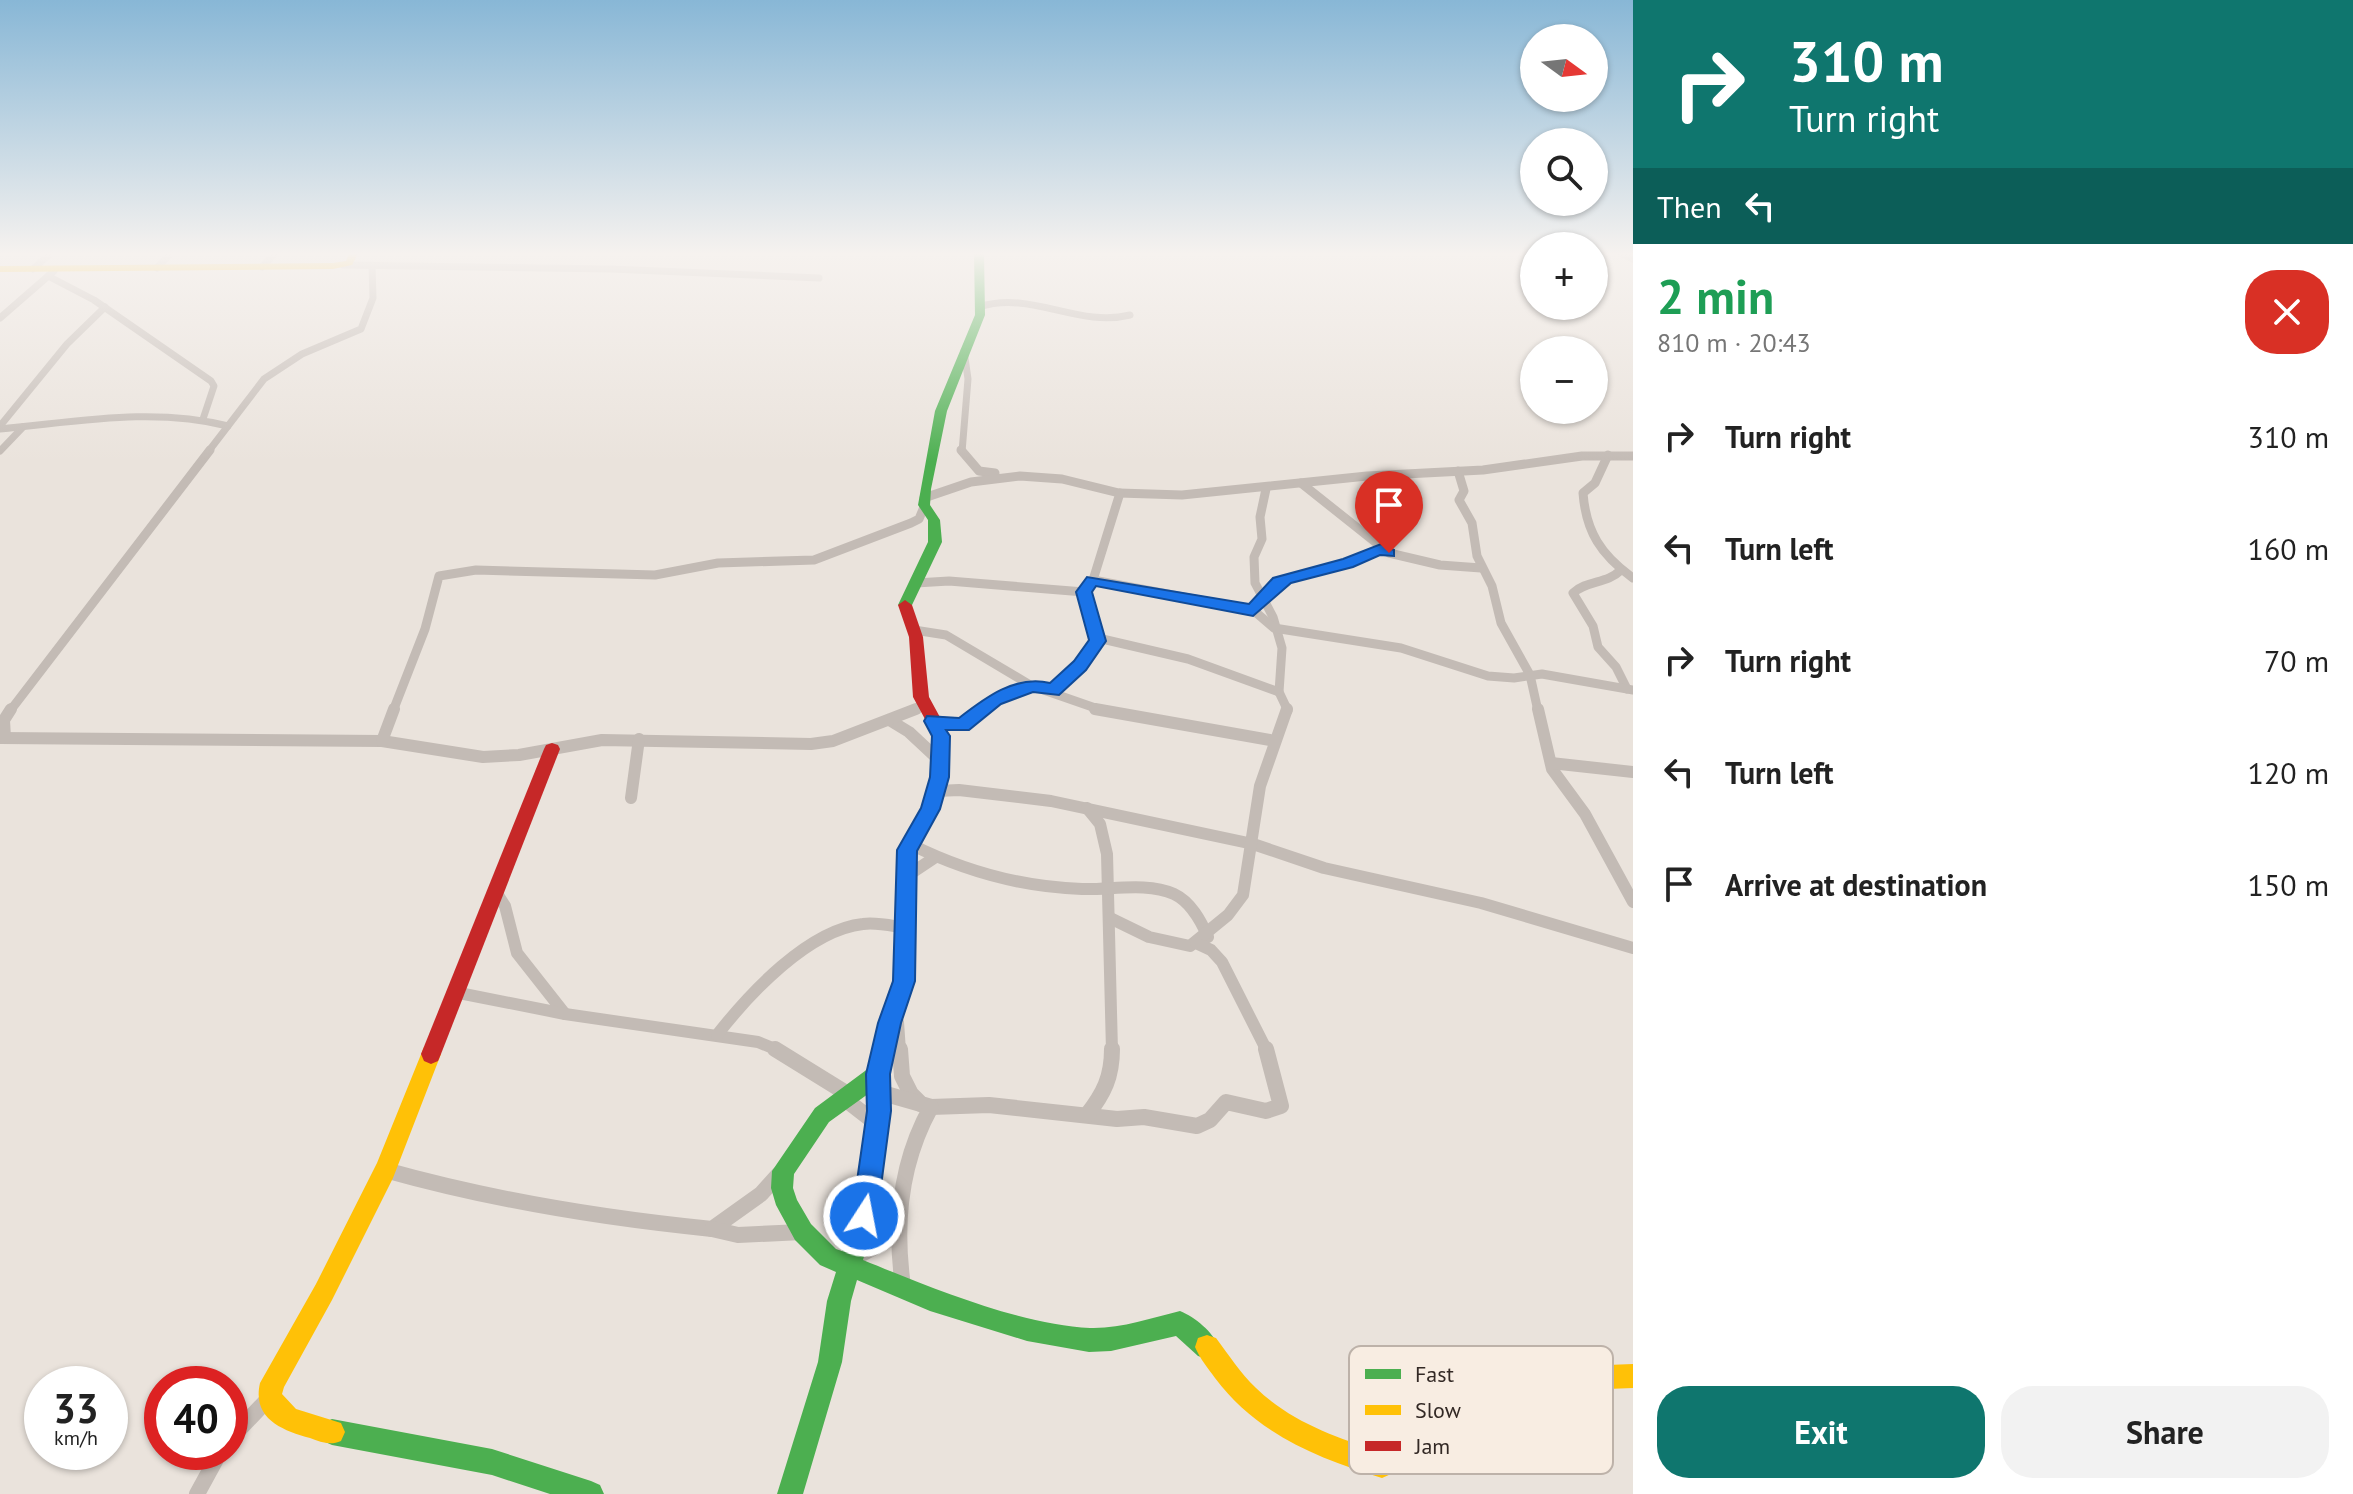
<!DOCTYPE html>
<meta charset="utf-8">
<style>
body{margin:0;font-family:"PT Sans",sans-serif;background:#f2f2f2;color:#222;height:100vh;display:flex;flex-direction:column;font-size:30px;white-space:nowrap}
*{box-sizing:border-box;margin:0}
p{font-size:26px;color:#767676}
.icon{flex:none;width:44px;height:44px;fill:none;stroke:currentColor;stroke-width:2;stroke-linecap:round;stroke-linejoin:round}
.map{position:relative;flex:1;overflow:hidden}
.panel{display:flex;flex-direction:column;background:#fff;width:720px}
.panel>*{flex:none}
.top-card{background:#0f766e;color:#fff;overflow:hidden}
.needle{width:52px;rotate:105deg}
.tools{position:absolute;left:1520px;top:24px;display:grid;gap:16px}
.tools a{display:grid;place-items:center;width:88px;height:88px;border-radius:50%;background:#fff;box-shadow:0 2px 6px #0004;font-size:40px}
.speed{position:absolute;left:24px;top:1366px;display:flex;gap:16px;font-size:40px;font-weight:700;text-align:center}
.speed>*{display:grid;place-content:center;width:104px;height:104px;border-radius:50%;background:#fff;box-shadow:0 2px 6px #0004;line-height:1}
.speed small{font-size:20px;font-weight:400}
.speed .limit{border:12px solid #d22;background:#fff;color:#111}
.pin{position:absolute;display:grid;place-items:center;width:68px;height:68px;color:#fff;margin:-82px -34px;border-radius:50% 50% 50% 0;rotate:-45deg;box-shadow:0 0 8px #0007}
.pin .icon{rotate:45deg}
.me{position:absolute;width:88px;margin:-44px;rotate:11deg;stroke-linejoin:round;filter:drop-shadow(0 0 6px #0008)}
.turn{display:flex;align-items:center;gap:28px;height:168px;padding:0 24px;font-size:36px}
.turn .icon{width:104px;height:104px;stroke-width:2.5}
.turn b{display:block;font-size:56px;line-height:68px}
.then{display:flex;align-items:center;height:76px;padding:0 24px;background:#0003;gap:16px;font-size:30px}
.round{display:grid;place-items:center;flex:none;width:84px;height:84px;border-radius:32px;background:#f2f2f2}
.headline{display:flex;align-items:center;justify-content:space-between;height:136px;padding:0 24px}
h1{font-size:48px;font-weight:800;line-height:60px;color:#1e9e55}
.primary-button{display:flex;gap:16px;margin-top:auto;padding:16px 24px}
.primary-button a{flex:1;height:92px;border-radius:32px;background:#0f766e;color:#fff;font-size:32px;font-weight:800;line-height:92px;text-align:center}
.primary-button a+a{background:#f2f2f2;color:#222}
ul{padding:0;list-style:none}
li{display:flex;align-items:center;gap:24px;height:112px;padding:0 24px}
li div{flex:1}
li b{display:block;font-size:30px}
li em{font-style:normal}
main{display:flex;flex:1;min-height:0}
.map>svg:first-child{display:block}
</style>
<main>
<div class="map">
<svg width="1633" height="1494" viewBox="0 0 1633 1494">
<rect width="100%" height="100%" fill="#eae3dc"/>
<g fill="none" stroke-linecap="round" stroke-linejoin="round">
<g stroke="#c3bbb5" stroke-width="7">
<path d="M1619 252 1633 259"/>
<path d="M343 265 611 269 819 278"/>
<path d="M262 267 276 252"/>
<path d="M157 268 172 252"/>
<path d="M33 269 52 252"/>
<path d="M48 276 94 300 211 381 214 386 203 419"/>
<path d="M979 307C1031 290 1078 328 1130 315"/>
<path d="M0 318 54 271"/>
<path d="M0 426 67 344 105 307"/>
<path d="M0 429C77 422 152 407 228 426"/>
<path d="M0 451 23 427"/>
<path d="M208 452 264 379 302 354 361 329 373 298 372 265"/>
<path d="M962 452 968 379 964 351"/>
</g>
<g stroke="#c3bbb5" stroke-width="9">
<path d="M961 450 979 471 995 473"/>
<path d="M1608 455 1595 483 1583 493C1586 532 1601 555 1633 578"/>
<path d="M1458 471 1464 491 1459 500 1472 523 1477 556 1492 586 1501 623 1530 675 1538 711"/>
<path d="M1301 483 1389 553 1440 565 1481 568"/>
<path d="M1266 489 1260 517 1262 539 1254 557 1255 583 1273 617 1282 648 1279 692 1288 711"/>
<path d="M924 498 971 482 1020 476 1062 479 1119 493 1182 495 1367 476 1483 470 1582 456H1633"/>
<path d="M1621 570C1607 584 1587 580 1573 593L1593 626 1598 647 1616 667 1627 689"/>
<path d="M1093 580 1253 610 1278 582 1348 563 1381 549"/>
<path d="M916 583 949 581 1084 592"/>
<path d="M1253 610 1274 628 1401 648 1488 676 1514 678 1542 674 1633 690"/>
<path d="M914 630 946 635 1032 686 1104 711"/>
<path d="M1098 638 1188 659 1279 692"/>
<path d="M1053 691 1080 666 1097 641 1084 592 1093 580 1120 493"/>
<path d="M10 711 210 450"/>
<path d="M393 711 425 629 439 576 476 570 655 575 718 563 814 560 911 523 919 519 924 507"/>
<path d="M911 711 924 706"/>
<path d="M980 711 995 699 1032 686"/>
</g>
<g stroke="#c3bbb5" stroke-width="12">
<path d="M1095 709 1275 741"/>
<path d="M1538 709 1552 769 1585 814 1633 902"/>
<path d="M891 721 909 732 940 761"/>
<path d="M933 721 963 725 982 709"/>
<path d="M0 738 382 741 483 757 519 755 602 740 811 744 833 741 916 709"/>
<path d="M5 738 4 720 11 709"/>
<path d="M382 741 394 709"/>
<path d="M1551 763 1633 772"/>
<path d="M937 791 959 790 1051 801 1253 844 1324 868 1481 903 1633 948"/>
<path d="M631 798 639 739"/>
<path d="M1087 808 1100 824 1107 854 1112 1051"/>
<path d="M910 844C964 871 1022 887 1082 889 1111 890 1147 882 1174 894 1191 902 1201 921 1208 937"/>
<path d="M907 876 934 858"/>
<path d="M496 892 505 906 517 953 565 1014"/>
<path d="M1110 918 1149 937 1190 946 1228 915 1243 895 1260 786 1287 709"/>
<path d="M1196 943 1211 950 1222 962 1267 1051"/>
<path d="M454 992 565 1014 758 1042 780 1051"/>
<path d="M898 1022 900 1051"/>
<path d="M717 1035C749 994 808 930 863 924 877 922 892 926 906 928"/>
</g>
<g stroke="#c3bbb5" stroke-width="16">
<path d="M775 1049 851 1096"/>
<path d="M900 1049 902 1076 911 1094 921 1104 931 1107 989 1105 1117 1119 1144 1117 1197 1126 1210 1120 1226 1102 1266 1111 1281 1106 1266 1049"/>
<path d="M879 1092 921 1104"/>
<path d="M846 1100 877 1124"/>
<path d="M1087 1115C1104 1093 1112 1077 1112 1049"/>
<path d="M385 1170C492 1200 602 1218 712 1229L761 1194 779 1174"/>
<path d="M712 1229 738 1235 802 1232"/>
<path d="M852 1259 898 1235"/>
<path d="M903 1286C894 1223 900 1163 931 1107"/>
<path d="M230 1439 269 1398"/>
<path d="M197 1494 220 1452"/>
</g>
<g fill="#4caf50" fill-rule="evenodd">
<path d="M974 252H984L985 315 947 411 931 489 930 505 940 520 942 542 912 605 905 610 898 605 928 542V520L918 505 935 411 975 315Z"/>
<path d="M906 900 912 902 915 908 914 981 899 1023 888 1074 890 1111 880 1197 863 1260C927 1286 1020 1325 1090 1328 1120 1329 1151 1318 1180 1311 1195 1317 1213 1332 1219 1347L1216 1356 1207 1359 1198 1356 1176 1336 1111 1351 1089 1352 1027 1341 930 1311 857 1280 851 1301 842 1362 803 1494H777L818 1362 827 1301 836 1272 820 1265 795 1240 776 1205 771 1188 772 1171 815 1108 869 1068 879 1023 894 981 897 908 900 902ZM868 1094C869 1147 857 1200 842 1251L836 1249 811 1224 797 1200 793 1188 794 1174 829 1122Z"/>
<path d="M332 1419 492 1449 591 1481 600 1485 604 1494H550L492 1475 332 1445 323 1441 319 1432 323 1423Z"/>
</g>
<g fill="#ffc107" fill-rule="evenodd">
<path d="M350 252H359L352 265 333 269 0 272V266L333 263 346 261Z"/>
<path d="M431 1044 438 1047 441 1054 393 1178 332 1300 284 1387 282 1394 296 1409 341 1423 345 1432 341 1441C330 1446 321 1442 310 1438 281 1430 252 1418 260 1383L316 1284 377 1163 424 1047Z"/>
<path d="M1207 1335 1216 1338C1229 1355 1240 1373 1256 1388 1290 1421 1334 1437 1379 1451L1451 1394 1460 1390 1556 1367 1633 1364V1388L1556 1391 1466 1414 1391 1474 1382 1478C1317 1458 1257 1434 1215 1378 1208 1368 1200 1359 1195 1347L1198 1338Z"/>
</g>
<g fill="#c62828" fill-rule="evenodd">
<path d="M905 600 912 605 923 637 929 697 948 732 947 777 939 809 916 851 915 908 912 914 906 916 900 914 897 908 898 850 923 808 931 777 932 732 913 697 909 637 898 605Z"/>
<path d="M552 743 558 745 560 749 441 1054 438 1061 431 1064 424 1061 421 1054 544 749 546 745Z"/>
</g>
</g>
<linearGradient id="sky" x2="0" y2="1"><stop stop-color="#88b7d6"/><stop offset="0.55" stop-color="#f6f2ef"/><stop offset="1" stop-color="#f6f2ef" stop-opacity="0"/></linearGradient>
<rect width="1633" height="462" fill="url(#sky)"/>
<path fill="#1a73e8" stroke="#114b97" stroke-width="2" d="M1381 544 1394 550V556L1380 555 1353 567 1291 583 1253 616 1096 586 1092 592 1106 641 1086 670 1059 695 1033 692 1001 704 969 730H946L950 736 949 777 940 809 917 851 915 981 901 1023 890 1074 891 1111 877 1216 873 1225 864 1229 855 1225 852 1216 867 1111 866 1074 878 1023 893 981 897 850 921 808 930 777 932 736 924 721 927 716 959 718C986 697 1015 675 1050 683L1074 661 1089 640 1076 592 1087 577 1249 604 1273 578 1343 559Z"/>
<rect x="1349" y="1346" width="264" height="128" rx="12" fill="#f8ede2" stroke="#bdb2a9" stroke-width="2"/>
<rect x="1365" y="1369" width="36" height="10" fill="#4caf50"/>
<rect x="1365" y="1405" width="36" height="10" fill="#ffc107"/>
<rect x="1365" y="1441" width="36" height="10" fill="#c62828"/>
<g font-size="22" fill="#332925">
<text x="1415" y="1382">Fast</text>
<text x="1415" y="1418">Slow</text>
<text x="1415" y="1454">Jam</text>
</g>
</svg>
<div class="tools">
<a><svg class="needle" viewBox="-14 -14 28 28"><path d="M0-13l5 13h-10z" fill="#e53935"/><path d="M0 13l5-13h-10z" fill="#767676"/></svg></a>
<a><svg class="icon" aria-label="search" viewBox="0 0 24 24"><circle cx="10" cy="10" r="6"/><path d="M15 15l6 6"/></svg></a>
<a>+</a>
<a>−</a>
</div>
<div class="speed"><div>33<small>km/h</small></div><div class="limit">40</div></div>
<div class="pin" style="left:1389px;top:553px;background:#d93025"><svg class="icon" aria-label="arrive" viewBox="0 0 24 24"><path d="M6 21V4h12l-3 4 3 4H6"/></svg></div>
<svg class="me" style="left:864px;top:1216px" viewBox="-20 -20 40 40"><circle r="17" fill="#1a73e8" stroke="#fff" stroke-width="3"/><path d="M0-11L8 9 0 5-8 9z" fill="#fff"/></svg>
</div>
<section class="panel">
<div class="top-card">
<div class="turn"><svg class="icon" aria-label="right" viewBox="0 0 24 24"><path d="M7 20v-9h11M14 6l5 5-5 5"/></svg><div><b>310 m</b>Turn right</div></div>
<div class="then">Then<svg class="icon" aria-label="left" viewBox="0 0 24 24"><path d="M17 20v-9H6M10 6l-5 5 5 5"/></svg></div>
</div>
<div class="headline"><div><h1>2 min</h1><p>810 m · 20:43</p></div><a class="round" style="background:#d93025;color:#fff"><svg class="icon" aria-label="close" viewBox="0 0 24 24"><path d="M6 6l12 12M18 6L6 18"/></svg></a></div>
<ul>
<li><svg class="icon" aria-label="right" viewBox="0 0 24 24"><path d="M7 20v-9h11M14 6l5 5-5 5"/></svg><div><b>Turn right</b></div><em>310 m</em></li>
<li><svg class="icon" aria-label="left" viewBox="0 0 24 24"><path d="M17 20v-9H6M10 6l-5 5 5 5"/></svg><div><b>Turn left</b></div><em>160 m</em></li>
<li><svg class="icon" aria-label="right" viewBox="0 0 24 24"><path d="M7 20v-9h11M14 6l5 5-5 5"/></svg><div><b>Turn right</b></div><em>70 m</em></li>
<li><svg class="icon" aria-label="left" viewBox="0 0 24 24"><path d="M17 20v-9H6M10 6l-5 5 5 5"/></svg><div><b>Turn left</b></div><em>120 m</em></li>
<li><svg class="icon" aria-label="arrive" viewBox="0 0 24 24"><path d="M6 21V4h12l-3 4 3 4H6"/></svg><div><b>Arrive at destination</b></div><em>150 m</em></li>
</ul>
<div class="primary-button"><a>Exit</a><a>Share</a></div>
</section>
</main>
